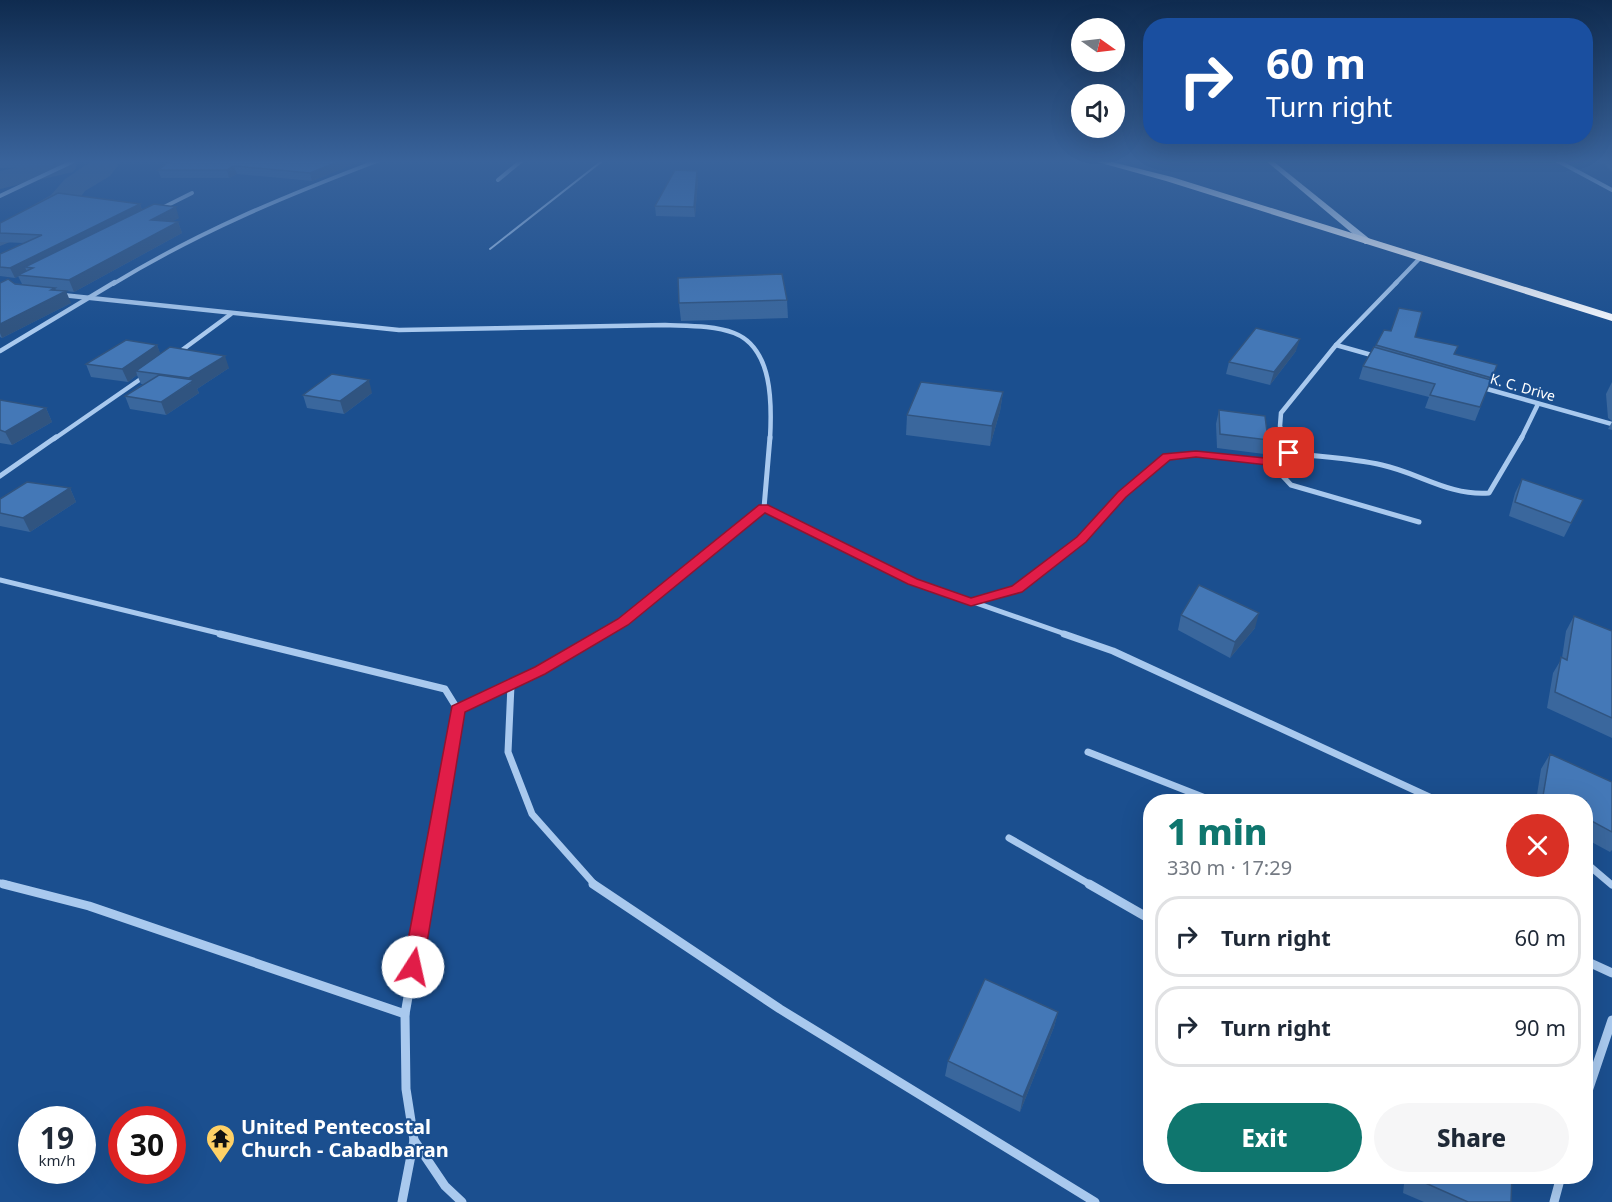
<!DOCTYPE html>
<meta charset="utf-8">
<style>
body{margin:0;font-family:"Noto Sans",sans-serif;background:#f6f6f7;color:#1f2937;height:100vh;display:flex;flex-direction:column;font-size:22px;white-space:nowrap}
*{box-sizing:border-box;margin:0}
p{font-size:20px;color:#747a83}
.icon{flex:none;width:33px;height:33px;fill:none;stroke:currentColor;stroke-width:2;stroke-linecap:round;stroke-linejoin:round}
.map{position:relative;flex:1;overflow:hidden}
.sheet{position:absolute;left:1143px;top:794px;width:450px;height:390px;display:flex;flex-direction:column;background:#fff;border-radius:24px;box-shadow:0 6px 24px #0002}
.sheet>*{flex:none}
.banner{position:absolute;left:1143px;top:18px;width:450px;height:126px;border-radius:24px;box-shadow:0 6px 24px #0002;background:#1a4fa0;color:#fff;overflow:hidden}
.needle{width:39px;rotate:104deg}
.buttons{position:absolute;left:1071px;top:18px;display:grid;gap:12px}
.buttons a{display:grid;place-items:center;width:54px;height:54px;border-radius:50%;background:#fff;box-shadow:0 6px 24px #0002;font-size:30px}
.speed{position:absolute;left:18px;top:1106px;display:flex;gap:12px;font-size:30px;font-weight:700;text-align:center}
.speed>*{display:grid;place-content:center;width:78px;height:78px;border-radius:50%;background:#fff;box-shadow:0 6px 24px #0002;line-height:1}
.speed small{font-size:15px;font-weight:400}
.speed .limit{border:9px solid #d22;background:#fff;color:#111}
.pin{position:absolute;display:grid;place-items:center;width:51px;height:51px;color:#fff;margin:-26px;border-radius:12px;box-shadow:0 3px 9px #0006}
.me{position:absolute;width:66px;margin:-33px;rotate:10deg;stroke-linejoin:round;filter:drop-shadow(0 0 4px #0008)}
.turn{display:flex;align-items:center;gap:21px;height:126px;padding:0 24px;font-size:27px}
.turn .icon{width:78px;height:78px;stroke-width:2.5}
.turn b{display:block;font-size:42px;line-height:51px}
.round{display:grid;place-items:center;flex:none;width:63px;height:63px;border-radius:32px;background:#f6f6f7}
.summary{display:flex;align-items:center;justify-content:space-between;height:102px;padding:0 24px}
h1{font-size:36px;font-weight:800;line-height:45px;color:#0f766e}
.cta{display:flex;gap:12px;margin-top:auto;padding:12px 24px}
.cta a{flex:1;height:69px;border-radius:36px;background:#0f766e;color:#fff;font-size:24px;font-weight:800;line-height:69px;text-align:center}
.cta a+a{background:#f6f6f7;color:#1f2937}
ul{padding:0;list-style:none}
li{display:flex;align-items:center;gap:18px;height:81px;margin:0 12px 9px;padding:0 12px;border:3px solid #e0e1e3;border-radius:24px}
li div{flex:1}
li b{display:block;font-size:22px}
li em{font-style:normal}
.map>svg:first-child{display:block}
</style>
<div class="map">
<svg width="1612" height="1202" viewBox="0 0 1612 1202">
<rect width="100%" height="100%" fill="#1b4f8f"/>
<g fill="none" stroke-linecap="round" stroke-linejoin="round">
<g fill="#3c6290" fill-rule="evenodd">
<path d="M47 161H74L77 166 73 172 0 189V171Z"/>
<path d="M92 161H121L110 176 85 191 73 207 37 231 0 246V224L51 195 65 179Z"/>
</g>
<path stroke="#a9c9ee" stroke-width="2" d="M490 249 602 161"/>
<g stroke="#a9c9ee" stroke-width="4">
<path d="M1558 161 1612 190"/>
<path d="M498 180 521 161"/>
<path d="M0 196 74 161"/>
<path d="M160 209 192 193"/>
<path d="M113 284C200 231 283 197 377 161"/>
<path d="M1395 284 1419 259"/>
</g>
<g stroke="#a9c9ee" stroke-width="4.5">
<path d="M62 295 399 330 665 325C687 326 713 325 734 333 773 348 772 404 770 439"/>
<path d="M0 351 115 282"/>
<path d="M178 353 231 314"/>
<path d="M1375 356 1336 345 1397 282"/>
<path d="M1480 387 1612 424"/>
<path d="M54 439 145 376"/>
<path d="M1284 439 1280 426 1281 413 1336 345"/>
<path d="M1521 439 1538 404"/>
</g>
<g stroke="#a9c9ee" stroke-width="5">
<path d="M1284 437 1289 453 1276 462 1278 471 1291 485 1419 522"/>
<path d="M1289 453C1320 457 1351 458 1382 465 1419 473 1449 496 1489 493L1522 437"/>
<path d="M0 476 56 437"/>
<path d="M764 508 913 581 1068 635"/>
<path d="M0 580 226 635"/>
<path d="M973 602 1017 589 1082 540 1122 494 1167 456 1196 454 1276 462"/>
<path d="M600 635 623 622 764 508 770 437"/>
</g>
<g stroke="#a9c9ee" stroke-width="7">
<path d="M220 634 445 689 458 710 427 885"/>
<path d="M1064 634 1113 651 1438 801"/>
<path d="M511 685 508 752 532 814 595 885"/>
<path d="M458 710 540 670 603 634"/>
<path d="M1088 752 1213 801"/>
<path d="M1009 838 1091 885"/>
<path d="M1586 863 1612 885"/>
<path d="M0 883 9 885"/>
</g>
<g stroke="#a9c9ee" stroke-width="9">
<path d="M3 884 89 906 405 1014"/>
<path d="M428 884 405 1014 406 1089 414 1140 445 1186 462 1202"/>
<path d="M593 884 780 1009 1095 1202"/>
<path d="M1089 884 1150 919"/>
<path d="M1586 961 1612 973"/>
<path d="M1586 1097 1612 1020"/>
<path d="M402 1202 414 1140"/>
<path d="M1554 1202 1561 1176"/>
</g>
<path fill="#d6e6fa" fill-rule="evenodd" d="M1266 161H1273L1371 240V244H1365Z"/>
<path fill="#f8faff" fill-rule="evenodd" d="M1094 161H1108L1172 177 1612 314V321L1166 181Z"/>
</g>
<g fill="#3a679d">
<path d="M0 161H59L54 166 0 168Z"/>
<path d="M170 161H361L312 181 237 174 229 178H161L158 170Z"/>
<path d="M1601 161H1612V172Z"/>
<path d="M698 180 695 217 656 216 655 206Z"/>
<path d="M140 204 142 210 179 218 172 221 178 222 182 233 74 292 56 290 71 303 2 338 0 337V283L22 284 18 276 15 278 0 276V254L24 243 0 242V223Z"/>
<path d="M787 300 788 318 681 321 679 303Z"/>
<path d="M1415 337 1454 354 1497 365 1475 421 1425 408 1429 397 1359 379 1363 366 1376 345Z"/>
<path d="M157 345 160 354 229 368 197 389 199 393 166 415 130 409 125 396 143 384H141L137 375 128 382 91 377 86 364Z"/>
<path d="M1296 351 1270 385 1226 374 1229 362Z"/>
<path d="M1612 382V421L1608 418 1606 394Z"/>
<path d="M1003 392 1000 411 990 446 906 435 907 415Z"/>
<path d="M372 393 344 414 307 408 303 395Z"/>
<path d="M0 400 46 408 52 422 12 445 0 443Z"/>
<path d="M1219 410 1268 440 1264 454 1217 448 1216 424Z"/>
<path d="M1612 422V430L1608 429Z"/>
<path d="M1522 479 1583 500 1564 537 1509 516 1515 493Z"/>
<path d="M70 488 76 502 30 532 0 526V499Z"/>
<path d="M1181 615 1255 628 1230 658 1178 630Z"/>
<path d="M1574 616 1612 631V738L1547 708 1553 673 1562 658 1566 631Z"/>
<path d="M1550 754 1612 782V850L1610 852 1586 839V801H1536L1541 769Z"/>
<path d="M1058 1012 1054 1027 1020 1112 945 1076 948 1061Z"/>
<path d="M1405 1176H1512L1511 1202H1424L1403 1193Z"/>
</g>
<g fill="#305480">
<path d="M52 161H59L54 166Z"/>
<path d="M340 161H361L312 181 310 173Z"/>
<path d="M234 166 237 174 229 178 227 170Z"/>
<path d="M697 171 698 180 695 217 694 207Z"/>
<path d="M140 204 143 213 25 267 27 272 15 278 10 268Z"/>
<path d="M176 207 179 218 155 231 151 220Z"/>
<path d="M178 222 182 233 74 292 69 280Z"/>
<path d="M55 288 58 295 66 291 71 303 2 338 0 333V324Z"/>
<path d="M1300 339 1296 351 1270 385 1274 372Z"/>
<path d="M157 345 162 358 136 371 137 375 128 382 122 369Z"/>
<path d="M225 356 229 368 197 389 199 393 166 415 161 402 191 383 189 378Z"/>
<path d="M369 380 372 393 344 414 340 401Z"/>
<path d="M1003 392 1000 411 990 446 992 426Z"/>
<path d="M46 408 52 422 12 445 5 432Z"/>
<path d="M70 488 76 502 30 532 23 518Z"/>
<path d="M1259 613 1255 628 1230 658 1235 642Z"/>
<path d="M1058 1012 1054 1027 1020 1112 1023 1097Z"/>
</g>
<g fill="#4478b7" stroke="#305480" stroke-width="1.5">
<path d="M170 161H340L310 173 234 166 227 170H158Z"/>
<path d="M675 170 697 171 694 207 655 206Z"/>
<path d="M58 193 140 204 10 268 0 267V254L42 235 0 233V223Z"/>
<path d="M154 204 176 207 151 220 178 222 69 280 18 275 33 268 25 267Z"/>
<path d="M782 274 787 300 679 303 678 278Z"/>
<path d="M8 279 15 284 55 288 51 290 66 291 0 324V283Z"/>
<path d="M1399 308 1422 312 1415 337 1458 346 1454 354 1497 365 1492 378 1376 345 1384 330 1391 331Z"/>
<path d="M1256 328 1300 339 1274 372 1229 362Z"/>
<path d="M126 340 157 345 122 369 86 364Z"/>
<path d="M170 347 225 356 189 378 136 371Z"/>
<path d="M1374 347 1491 380 1480 407 1430 395 1435 384 1363 366Z"/>
<path d="M332 374 369 380 340 401 303 395Z"/>
<path d="M159 375 194 380 161 402 125 396Z"/>
<path d="M921 382 1003 392 992 426 907 415Z"/>
<path d="M0 400 46 408 5 432 0 430Z"/>
<path d="M1219 410 1265 416 1268 440 1220 434Z"/>
<path d="M1522 479 1583 500 1571 523 1515 502Z"/>
<path d="M27 482 70 488 23 518 0 513V499Z"/>
<path d="M1199 585 1259 613 1235 642 1181 615Z"/>
<path d="M1574 616 1612 631V718L1555 692 1561 657 1567 660Z"/>
<path d="M1550 754 1612 782V832L1586 818V801H1553L1543 796Z"/>
<path d="M985 979 1058 1012 1023 1097 948 1061Z"/>
<path d="M1414 1176H1512L1511 1202H1468L1414 1178Z"/>
</g>
<linearGradient id="sky" x2="0" y2="1"><stop stop-color="#0f2b4f"/><stop offset="0.49" stop-color="#39639b"/><stop offset="1" stop-color="#39639b" stop-opacity="0"/></linearGradient>
<rect width="1612" height="329" fill="url(#sky)"/>
<path fill="#e11d48" stroke="#92132f" stroke-width="1.5" d="M1289 450 1295 453 1293 456 1276 466 1196 457 1170 460 1126 497 1086 542 1022 592 971 606 908 584 765 513 628 625 545 674 465 712 423 967 420 973 413 976 406 973 403 967 452 706 535 667 618 619 759 505H768L917 579 971 598 1012 586 1077 537 1118 492 1163 454 1196 451 1274 459Z"/>
<defs>
<symbol id="temple-pin" viewBox="-11 -11 22 30"><path d="M0 17L-7.5 6A9.5 9.5 0 1 1 7.5 6Z" fill="#ffd166" stroke="#1b4f8f"/><path d="M0-6L5-2H3V0L6.5 2.5H4V6H1.5V3h-3V6H-4V2.5H-6.5L-3 0V-2H-5Z" fill="#111"/></symbol>
</defs>
<g fill-rule="evenodd">
<use href="#temple-pin" x="204" y="1122" width="33" height="45"/>
</g>
<g text-anchor="middle" dominant-baseline="central" stroke-width="4.5" stroke-linejoin="round" paint-order="stroke">
<g font-size="14" fill="#fff" stroke="#1b4f8f">
<text transform="translate(1523 387) rotate(16)">K. C. Drive</text>
</g>
<g font-size="20" font-weight="bold" fill="#fff" stroke="#1b4f8f" text-anchor="start">
<text x="241" y="1126">United Pentecostal<tspan x="241" dy="23">Church - Cabadbaran</tspan></text>
</g>
</g>
</svg>
<div class="buttons">
<a><svg class="needle" viewBox="-14 -14 28 28"><path d="M0-13l5 13h-10z" fill="#e53935"/><path d="M0 13l5-13h-10z" fill="#747a83"/></svg></a>
<a><svg class="icon" aria-label="sound" viewBox="0 0 24 24"><path d="M4 9h4l5-4v14l-5-4H4zM17 9q2 3 0 6"/></svg></a>
</div>
<div class="speed"><div>19<small>km/h</small></div><div class="limit">30</div></div>
<div class="pin" style="left:1289px;top:453px;background:#d93025"><svg class="icon" aria-label="arrive" viewBox="0 0 24 24"><path d="M6 21V4h12l-3 4 3 4H6"/></svg></div>
<svg class="me" style="left:413px;top:967px" viewBox="-20 -20 40 40"><circle r="19" fill="#fff"/><path d="M0-13L10 11 0 6-10 11z" fill="#e11d48"/></svg>
<div class="banner">
<div class="turn"><svg class="icon" aria-label="right" viewBox="0 0 24 24"><path d="M7 20v-9h11M14 6l5 5-5 5"/></svg><div><b>60 m</b>Turn right</div></div>
</div>
<section class="sheet">
<div class="summary"><div><h1>1 min</h1><p>330 m · 17:29</p></div><a class="round" style="background:#d93025;color:#fff"><svg class="icon" aria-label="close" viewBox="0 0 24 24"><path d="M6 6l12 12M18 6L6 18"/></svg></a></div>
<ul>
<li><svg class="icon" aria-label="right" viewBox="0 0 24 24"><path d="M7 20v-9h11M14 6l5 5-5 5"/></svg><div><b>Turn right</b></div><em>60 m</em></li>
<li><svg class="icon" aria-label="right" viewBox="0 0 24 24"><path d="M7 20v-9h11M14 6l5 5-5 5"/></svg><div><b>Turn right</b></div><em>90 m</em></li>
</ul>
<div class="cta"><a>Exit</a><a>Share</a></div>
</section>
</div>
